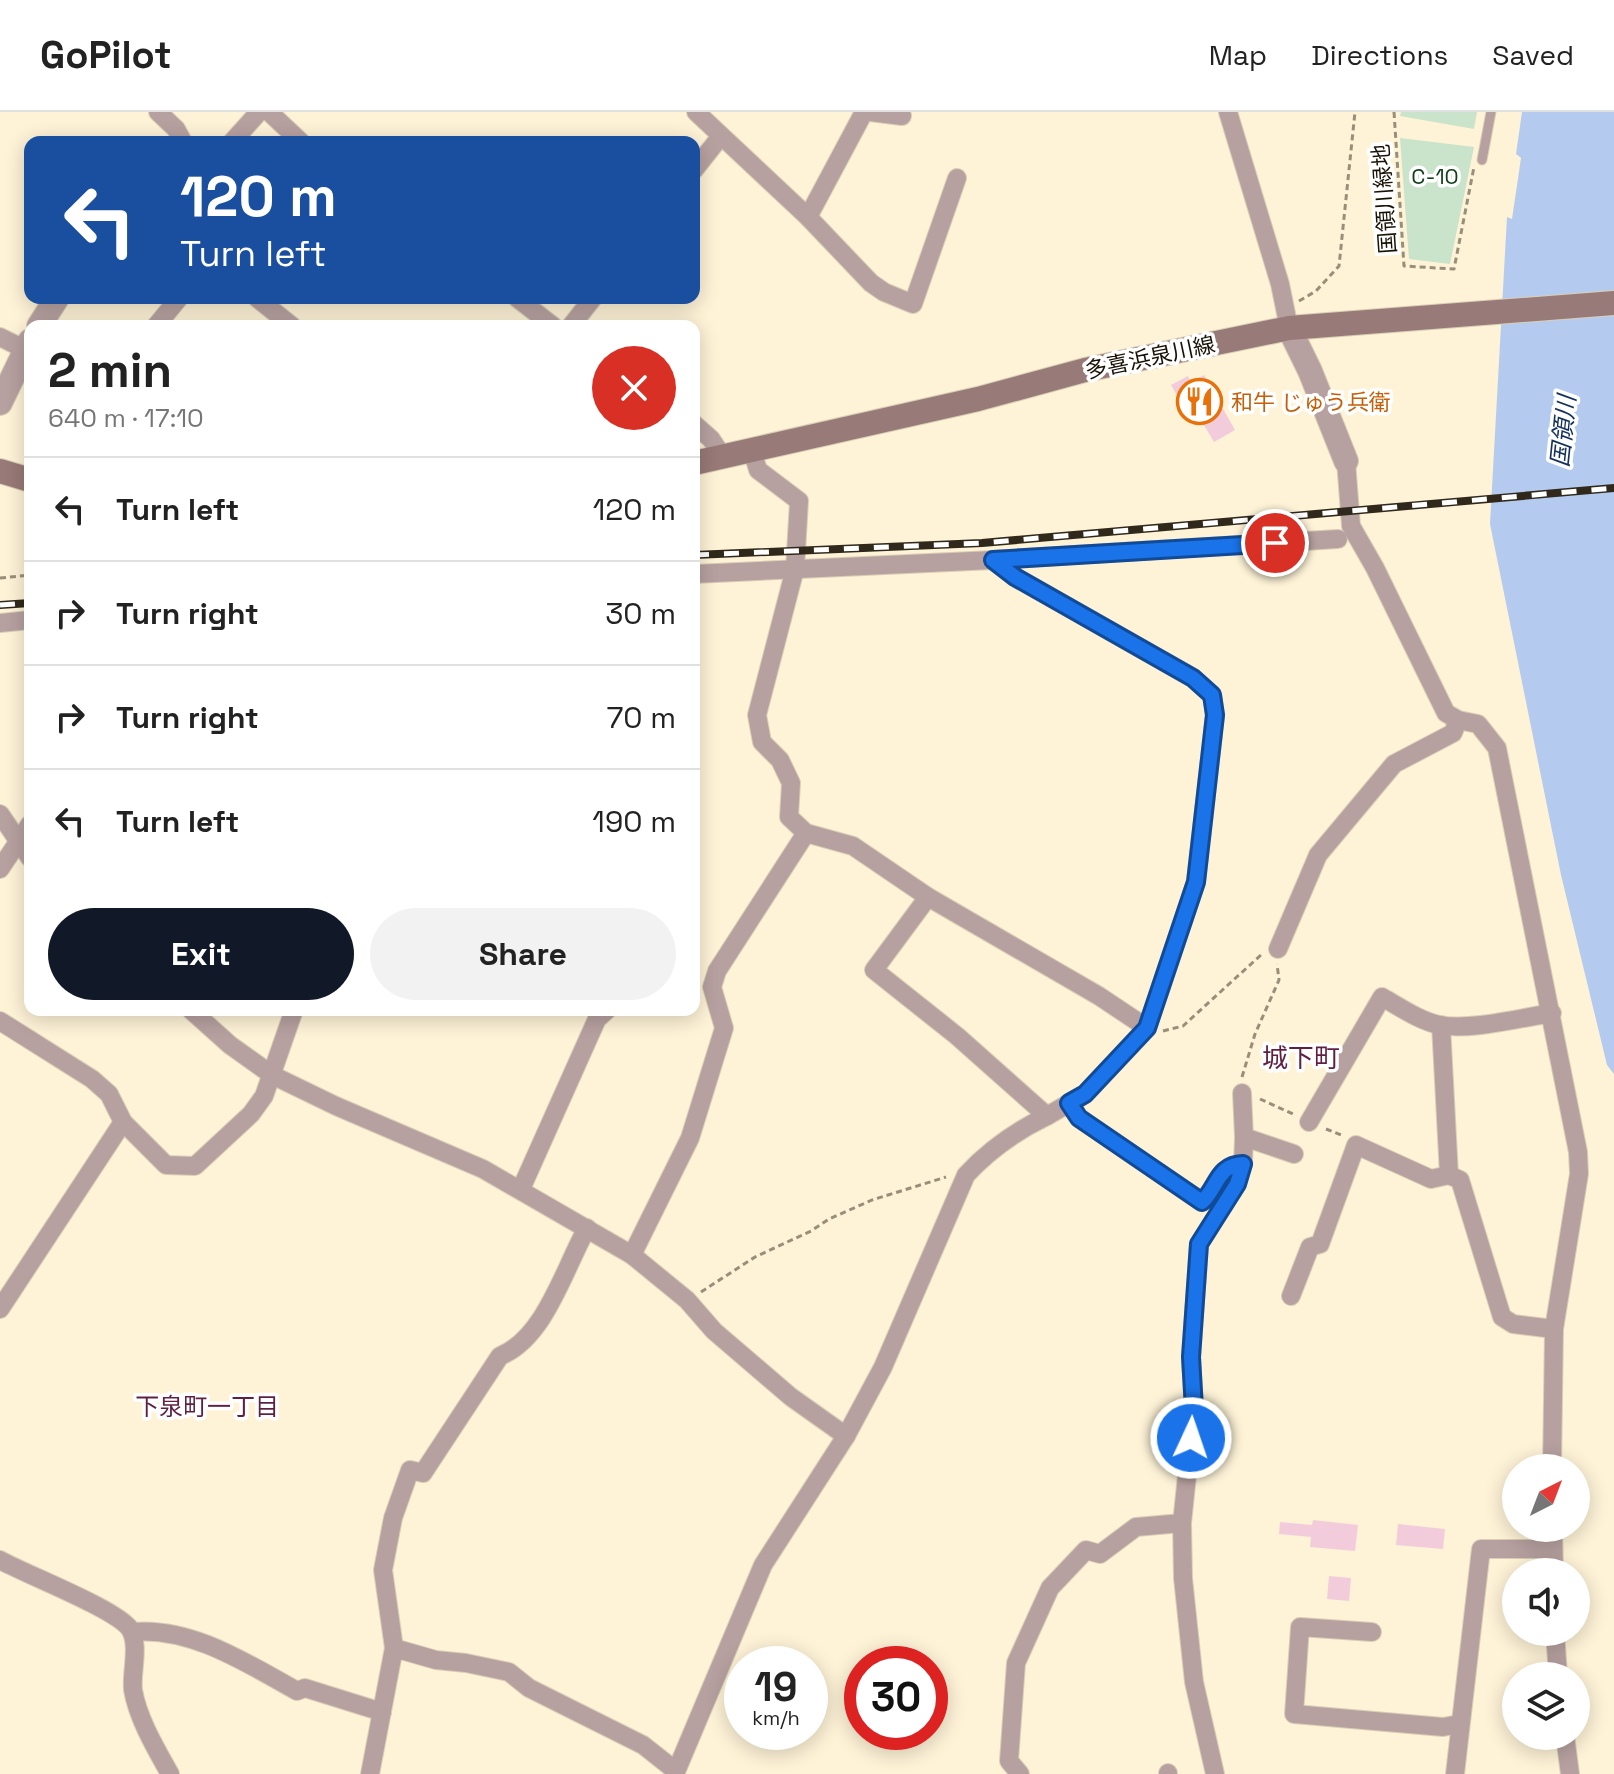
<!DOCTYPE html>
<meta charset="utf-8">
<style>
body{margin:0;font-family:"Space Grotesk","Noto Sans JP",sans-serif;background:#f2f2f2;color:#222;height:100vh;display:flex;flex-direction:column;font-size:30px;white-space:nowrap}
*{box-sizing:border-box;margin:0}
p{font-size:26px;color:#767676}
.icon{flex:none;width:44px;height:44px;fill:none;stroke:currentColor;stroke-width:2;stroke-linecap:round;stroke-linejoin:round}
.map{position:relative;flex:1;overflow:hidden}
.side{position:absolute;left:24px;top:208px;width:676px;height:696px;display:flex;flex-direction:column;background:#fff;border-radius:16px;box-shadow:0 4px 20px #0003}
.side>*{flex:none}
.top-card{position:absolute;left:24px;top:24px;width:676px;height:168px;border-radius:16px;box-shadow:0 4px 20px #0003;background:#1a4fa0;color:#fff;overflow:hidden}
.needle{width:52px;rotate:42deg}
.fabs{position:absolute;left:1502px;top:1342px;display:grid;gap:16px}
.fabs a{display:grid;place-items:center;width:88px;height:88px;border-radius:50%;background:#fff;box-shadow:0 4px 20px #0003;font-size:40px}
.speed{position:absolute;left:724px;top:1534px;display:flex;gap:16px;font-size:40px;font-weight:700;text-align:center}
.speed>*{display:grid;place-content:center;width:104px;height:104px;border-radius:50%;background:#fff;box-shadow:0 4px 20px #0003;line-height:1}
.speed small{font-size:20px;font-weight:400}
.speed .limit{border:12px solid #d22;background:#fff;color:#111}
.pin{position:absolute;display:grid;place-items:center;width:68px;height:68px;color:#fff;margin:-34px;border:4px solid #fff;border-radius:50%;box-shadow:0 2px 8px #0007}
.me{position:absolute;width:88px;margin:-44px;rotate:3deg;stroke-linejoin:round;filter:drop-shadow(0 0 6px #0008)}
.turn{display:flex;align-items:center;gap:28px;height:168px;padding:0 24px;font-size:36px}
.turn .icon{width:104px;height:104px;stroke-width:2.5}
.turn b{display:block;font-size:56px;line-height:68px}
.round{display:grid;place-items:center;flex:none;width:84px;height:84px;border-radius:42px;background:#f2f2f2}
.headline{display:flex;align-items:center;justify-content:space-between;height:136px;padding:0 24px}
h1{font-size:48px;font-weight:800;line-height:60px}
.cta{display:flex;gap:16px;margin-top:auto;padding:16px 24px}
.cta a{flex:1;height:92px;border-radius:48px;background:#111827;color:#fff;font-size:32px;font-weight:800;line-height:92px;text-align:center}
.cta a+a{background:#f2f2f2;color:#222}
ul{padding:0;list-style:none}
li{display:flex;align-items:center;gap:24px;height:104px;padding:0 24px;border-top:2px solid #e0e0e0}
li div{flex:1}
li b{display:block;font-size:30px}
li em{font-style:normal}
header{display:flex;align-items:center;gap:48px;box-sizing:border-box;height:112px;padding:0 40px;background:#fff;border-bottom:2px solid #e0e0e0}
header strong{font-size:38px}
nav{display:flex;gap:44px;margin-inline-start:auto;font-size:28px}
.map>svg:first-child{display:block}
</style>
<header>
<strong>GoPilot</strong>
<nav><a>Map</a><a>Directions</a><a>Saved</a></nav>
</header>
<div class="map">
<svg width="1614" height="1662" viewBox="0 0 1614 1662">
<rect width="100%" height="100%" fill="#fef3d7"/>
<g fill="#cae3cb">
<path d="M1401 0H1477L1474 17 1400 4Z"/>
<path d="M1400 26 1474 35 1450 152 1409 147Z"/>
</g>
<path fill="#b4cbef" d="M1522 0H1614V962L1607 953 1561 763 1490 412 1507 105 1512 107 1521 46 1516 42Z"/>
<g fill="#f3ccdc">
<path d="M1204 263 1235 318 1214 330 1201 308 1193 312 1171 273 1188 264 1191 270Z"/>
<path d="M1313 1408 1358 1413 1355 1439 1310 1435 1311 1425 1279 1422 1280 1410 1312 1413Z"/>
<path d="M1398 1412 1445 1417 1443 1437 1396 1433Z"/>
<path d="M1329 1464 1351 1466 1349 1489 1327 1487Z"/>
</g>
<g fill="none" stroke-linecap="round" stroke-linejoin="round">
<defs>
<path id="service" d="M1482 48 1491 0"/>
<g id="minor">
<path d="M158 0 176 17 183 30"/>
<path d="M269 0 301 30"/>
<path d="M696 0 808 105 871 171 884 180 913 192 957 66"/>
<path d="M870 0 902 4 901 0"/>
<path d="M1228 0 1280 172 1289 216"/>
<path d="M232 30 259 0"/>
<path d="M694 58 721 24"/>
<path d="M808 105 864 0"/>
<path d="M257 186 292 214"/>
<path d="M517 186 553 214"/>
<path d="M156 214 179 186"/>
<path d="M571 214 593 186"/>
<path d="M0 225 30 240"/>
<path d="M694 312 711 327 723 345"/>
<path d="M752 338 758 358 799 389 795 457 757 603 762 630 780 648 791 671 789 705 806 721 853 734 928 785 1099 884 1147 916"/>
<path d="M1346 349 1351 414 1375 456 1446 601 1458 608 1478 612 1497 636 1578 1040 1579 1062 1554 1217 1552 1356"/>
<path d="M993 448 1338 427"/>
<path d="M694 462 993 448 1015 465 1193 566 1212 583 1215 603 1196 770 1147 916 1085 982 1047 1004 957 924 874 858 928 785"/>
<path d="M0 511 30 508"/>
<path d="M0 702 30 746"/>
<path d="M0 757 30 712"/>
<path d="M1278 837 1318 743 1394 652 1453 621 1458 608"/>
<path d="M191 898 230 933 272 963 336 994 483 1057 632 1143 687 1188 714 1219 791 1285 846 1324"/>
<path d="M0 909 92 967 109 982 123 1010 166 1053 195 1054 251 1002 264 984 294 898"/>
<path d="M1242 981 1244 1025 1294 1042"/>
<path d="M1069 991 1079 1006 1202 1090C1218 1075 1217 1053 1243 1052"/>
<path d="M1309 1010 1382 885C1400 895 1418 908 1439 913 1470 919 1520 906 1552 901"/>
<path d="M1449 1063 1460 1068 1502 1205 1513 1212 1554 1217"/>
<path d="M521 1077 597 907 607 898"/>
<path d="M632 1143 690 1026 724 916 712 875 717 859 806 721"/>
<path d="M1291 1184 1310 1135 1320 1132 1356 1033 1431 1067 1449 1063 1441 913"/>
<path d="M0 1197 123 1010"/>
<path d="M1553 1416 1554 1460"/>
<path d="M0 1448C27 1463 116 1497 130 1517 140 1533 131 1560 133 1578 138 1607 156 1637 170 1662"/>
<path d="M132 1520C191 1514 248 1552 297 1579L305 1576 382 1600"/>
<path d="M1372 1520 1300 1515 1294 1602 1443 1615 1459 1612"/>
<path d="M1555 1520 1558 1564"/>
<path d="M394 1536 436 1548 466 1551 509 1560 529 1576 643 1633 676 1659"/>
<path d="M1565 1624 1570 1662"/>
<path d="M370 1662 394 1536 383 1458 393 1406 410 1358 423 1361 500 1244C545 1226 564 1157 587 1116"/>
<path d="M675 1662 763 1453 846 1324 883 1255 966 1063C989 1038 1016 1019 1047 1004"/>
<path d="M1020 1662 1009 1649 1016 1551 1050 1476 1086 1438 1100 1442 1136 1415 1182 1411"/>
<path d="M1168 1662V1661"/>
<path d="M1215 1662 1194 1570 1183 1466 1182 1411 1194 1297 1191 1245 1199 1132 1237 1072 1243 1052 1244 1025"/>
<path d="M1455 1662 1481 1437H1553"/>
</g>
<g id="tertiary">
<path d="M39 214 57 186"/>
<path d="M1289 216 1310 259 1346 349"/>
<path d="M0 291 30 229"/>
</g>
<g id="secondary">
<path d="M694 351 978 287 1085 258 1289 216 1614 191"/>
<path d="M0 359 30 368"/>
</g>
</defs>
<use href="#service" stroke="#d9cfb6" stroke-width="11"/>
<use href="#minor" stroke="#d9cfb6" stroke-width="20"/>
<use href="#tertiary" stroke="#d9cfb6" stroke-width="26"/>
<use href="#secondary" stroke="#d9cfb6" stroke-width="26"/>
<g stroke="#988f7a" stroke-width="3" stroke-dasharray="6 4" stroke-linecap="butt">
<path d="M1394 0 1404 154 1454 157 1474 55"/>
<path d="M1299 189 1316 179 1339 154 1355 0"/>
<path d="M0 466 30 463"/>
<path d="M1163 919 1183 914 1262 842"/>
<path d="M1242 965 1255 922 1279 868 1277 852"/>
<path d="M1260 987 1293 1002"/>
<path d="M1326 1017 1341 1023"/>
<path d="M701 1180 755 1145 811 1119 829 1107 872 1088 946 1065"/>
</g>
<use href="#service" stroke="#b7a1a0" stroke-width="9"/>
<use href="#minor" stroke="#b7a1a0" stroke-width="18"/>
<use href="#tertiary" stroke="#b7a1a0" stroke-width="24"/>
<use href="#secondary" stroke="#987a78" stroke-width="24"/>
<defs>
<g id="rail">
<path d="M694 443 982 431 1614 376"/>
<path d="M0 493 30 491"/>
</g>
</defs>
<use href="#rail" stroke="#30291b" stroke-width="8"/>
<use href="#rail" stroke="#fff" stroke-width="5" stroke-dasharray="15" stroke-linecap="butt"/>
</g>
<g fill="none" stroke-linecap="round" stroke-linejoin="round">
<defs>
<path id="route" d="M1191 1326 1194 1297 1191 1245 1199 1132 1237 1072 1243 1052C1217 1053 1218 1075 1202 1090L1079 1006 1069 991 1085 982 1147 916 1196 770 1215 603 1212 583 1193 566 1015 465 993 448 1275 431"/>
</defs>
<use href="#route" stroke="#114b97" stroke-width="20"/>
<use href="#route" stroke="#1a73e8" stroke-width="14"/>
</g>
<defs>
<symbol id="restaurant-ring" viewBox="-11 -11 22 22"><circle r="9.5" fill="#fff" stroke="#e8710a" stroke-width="1.5"/><path d="M-5-6h1v4h1v-4h1v4h1v-4h1v5L-1.5 .5V6h-2V.5L-5-1ZM5-6V6H3V1.5H1.5Q1.5-4 5-6Z" fill="#e8710a"/></symbol>
</defs>
<g fill-rule="evenodd">
<use href="#restaurant-ring" x="1174" y="264" width="51" height="51"/>
</g>
<g text-anchor="middle" dominant-baseline="central" stroke-width="7" stroke-linejoin="round" paint-order="stroke">
<g font-size="22" fill="#0f3f16" stroke="#fff">
<text x="1435" y="64">C-10</text>
</g>
<g font-size="22" fill="#181206" stroke="#fff">
<text transform="translate(1384 87) rotate(-94)">国領川緑地</text>
<text transform="translate(1150 245) rotate(-12)">多喜浜泉川線</text>
</g>
<g font-size="22" fill="#c56008" stroke="#fff" text-anchor="start">
<text x="1231" y="290">和牛 じゅう兵衛</text>
</g>
<g font-size="24" font-style="italic" fill="#14305c" stroke="#fff">
<text transform="translate(1563 319) rotate(-84)">国領川</text>
</g>
<g font-size="24" fill="#5e1f40" stroke="#fff">
<text x="207" y="1294">下泉町一丁目</text>
</g>
<g font-size="26" fill="#5e1f40" stroke="#fff">
<text x="1301" y="946">城下町</text>
</g>
</g>
</svg>
<div class="fabs">
<a><svg class="needle" viewBox="-14 -14 28 28"><path d="M0-13l5 13h-10z" fill="#e53935"/><path d="M0 13l5-13h-10z" fill="#767676"/></svg></a>
<a><svg class="icon" aria-label="sound" viewBox="0 0 24 24"><path d="M4 9h4l5-4v14l-5-4H4zM17 9q2 3 0 6"/></svg></a>
<a><svg class="icon" aria-label="layers" viewBox="0 0 24 24"><path d="M12 4l9 5-9 5-9-5zM3 14l9 5 9-5"/></svg></a>
</div>
<div class="speed"><div>19<small>km/h</small></div><div class="limit">30</div></div>
<div class="pin" style="left:1275px;top:431px;background:#d93025"><svg class="icon" aria-label="arrive" viewBox="0 0 24 24"><path d="M6 21V4h12l-3 4 3 4H6"/></svg></div>
<svg class="me" style="left:1191px;top:1326px" viewBox="-20 -20 40 40"><circle r="17" fill="#1a73e8" stroke="#fff" stroke-width="3"/><path d="M0-11L8 9 0 5-8 9z" fill="#fff"/></svg>
<div class="top-card">
<div class="turn"><svg class="icon" aria-label="left" viewBox="0 0 24 24"><path d="M17 20v-9H6M10 6l-5 5 5 5"/></svg><div><b>120 m</b>Turn left</div></div>
</div>
<section class="side">
<div class="headline"><div><h1>2 min</h1><p>640 m · 17:10</p></div><a class="round" style="background:#d93025;color:#fff"><svg class="icon" aria-label="close" viewBox="0 0 24 24"><path d="M6 6l12 12M18 6L6 18"/></svg></a></div>
<ul>
<li><svg class="icon" aria-label="left" viewBox="0 0 24 24"><path d="M17 20v-9H6M10 6l-5 5 5 5"/></svg><div><b>Turn left</b></div><em>120 m</em></li>
<li><svg class="icon" aria-label="right" viewBox="0 0 24 24"><path d="M7 20v-9h11M14 6l5 5-5 5"/></svg><div><b>Turn right</b></div><em>30 m</em></li>
<li><svg class="icon" aria-label="right" viewBox="0 0 24 24"><path d="M7 20v-9h11M14 6l5 5-5 5"/></svg><div><b>Turn right</b></div><em>70 m</em></li>
<li><svg class="icon" aria-label="left" viewBox="0 0 24 24"><path d="M17 20v-9H6M10 6l-5 5 5 5"/></svg><div><b>Turn left</b></div><em>190 m</em></li>
</ul>
<div class="cta"><a>Exit</a><a>Share</a></div>
</section>
</div>
